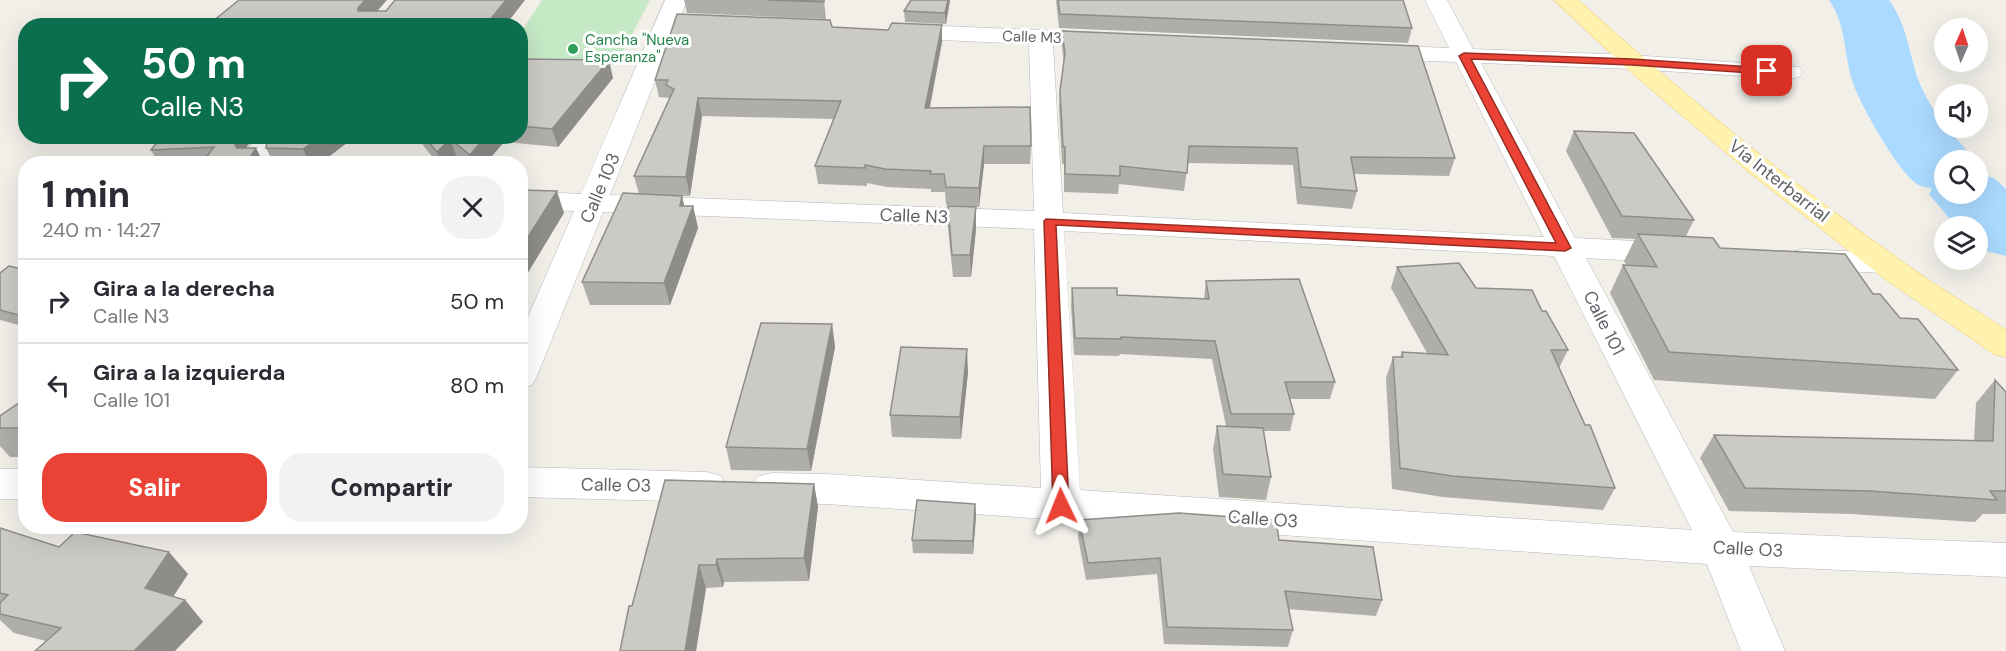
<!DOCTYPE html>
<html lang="es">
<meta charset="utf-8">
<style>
body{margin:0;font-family:"DM Sans",sans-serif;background:#f2f2f3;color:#2b2b33;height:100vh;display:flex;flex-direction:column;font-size:22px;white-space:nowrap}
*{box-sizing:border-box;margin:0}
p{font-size:20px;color:#7c7c81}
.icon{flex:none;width:33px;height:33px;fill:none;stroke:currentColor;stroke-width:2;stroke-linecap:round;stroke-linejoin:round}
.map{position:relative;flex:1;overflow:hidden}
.sheet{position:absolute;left:18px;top:156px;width:510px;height:378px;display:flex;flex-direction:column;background:#fff;border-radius:24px;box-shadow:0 6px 24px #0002}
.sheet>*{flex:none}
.banner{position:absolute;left:18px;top:18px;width:510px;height:126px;border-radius:24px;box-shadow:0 6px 24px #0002;background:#0b6e4f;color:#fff;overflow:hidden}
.needle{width:39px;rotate:3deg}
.fabs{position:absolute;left:1934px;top:18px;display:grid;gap:12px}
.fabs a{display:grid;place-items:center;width:54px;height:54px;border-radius:50%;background:#fff;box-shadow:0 6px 24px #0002;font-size:30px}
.pin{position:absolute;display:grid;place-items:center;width:51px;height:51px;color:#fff;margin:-26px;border-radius:12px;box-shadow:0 3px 9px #0006}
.me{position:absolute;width:66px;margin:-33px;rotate:358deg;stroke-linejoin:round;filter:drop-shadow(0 0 4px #0008)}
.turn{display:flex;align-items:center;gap:21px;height:126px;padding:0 24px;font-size:27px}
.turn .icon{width:78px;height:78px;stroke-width:2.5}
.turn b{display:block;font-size:42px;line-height:51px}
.round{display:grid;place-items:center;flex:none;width:63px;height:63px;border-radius:24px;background:#f2f2f3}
.headline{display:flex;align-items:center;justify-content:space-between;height:102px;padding:0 24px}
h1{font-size:36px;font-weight:800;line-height:45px}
.cta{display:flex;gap:12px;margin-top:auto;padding:12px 24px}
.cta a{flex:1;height:69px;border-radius:24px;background:#ea4335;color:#fff;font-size:24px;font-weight:800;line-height:69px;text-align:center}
.cta a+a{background:#f2f2f3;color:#2b2b33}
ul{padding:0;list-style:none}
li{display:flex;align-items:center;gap:18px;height:84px;padding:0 24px;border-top:2px solid #e1e1e2}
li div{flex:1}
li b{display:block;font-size:22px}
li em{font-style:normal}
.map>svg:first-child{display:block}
</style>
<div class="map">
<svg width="2006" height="651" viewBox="0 0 2006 651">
<rect width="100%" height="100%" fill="#f1efe8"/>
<path fill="#c5e8c5" d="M542 0H650L616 65H521V32Z"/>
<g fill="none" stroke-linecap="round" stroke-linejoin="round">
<path fill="#aadaff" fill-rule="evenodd" d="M1829 0H1889C1908 27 1908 50 1918 79 1924 95 1933 110 1944 124V128H1947L1975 160H1944V194H1977V163L1981 169 1978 174 1994 178 2006 189V256L1978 249 1977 226H1956L1929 194 1932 189C1928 187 1922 187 1919 185 1900 176 1858 101 1852 80 1843 50 1847 27 1829 0Z"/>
<defs>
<g id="minor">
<path d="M665 0H687L681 15 726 18 730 23 726 28 718 30 676 28 610 195 1034 211 1029 44 896 38 888 36 884 31 888 26 896 24 1108 33 1116 35 1120 40 1116 45 1108 47 1053 45 1063 213 1544 237 1456 62 1375 59 1367 57 1363 52 1367 47 1375 45 1449 48 1425 0H1447L1473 49 1632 55 1799 67 1802 72 1799 77 1790 79 1632 69 1481 63 1575 238 1675 243 1686 246 1690 253 1686 260 1675 263 1586 258 1733 532 2006 543V577L1749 566 1785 651H1741L1707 564 826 504 771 503 757 499 752 488 757 477 771 473 826 474 1041 488 1034 229 603 212 537 376 532 385 520 388V335L574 211 520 209V191L581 194ZM1064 231 1554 256 1692 530 1080 490Z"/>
<path d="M258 136H286L276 148 275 164H247L249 147Z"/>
<path d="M1804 249 1883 253 1894 256 1898 263 1894 270 1883 273 1804 269 1793 266 1789 259 1793 252Z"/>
<path d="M520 467 707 472 721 476 726 487 721 498 707 502 520 497Z"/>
<rect x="0" y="469" width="26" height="30"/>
</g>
<path id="major" d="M1554 0H1578C1683 94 1792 184 1907 265 1939 288 1973 308 2006 330V357L1994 354 1885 279 1750 173 1633 74Z"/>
</defs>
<use href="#minor" stroke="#b5b8bc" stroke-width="1"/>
<use href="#major" stroke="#f2c960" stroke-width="1"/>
<use href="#minor" fill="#fff" fill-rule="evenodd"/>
<use href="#major" fill="#fff2af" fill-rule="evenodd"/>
</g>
<g fill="#afaea9">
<path d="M684 0H824L826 19 687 13Z"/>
<path d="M911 0H950L946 24 905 22 904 11Z"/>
<path d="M1056 0H1403L1412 28 1408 43 1059 28Z"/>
<path d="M942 25V42L930 108 1031 146 1030 164H984L979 207 946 205 945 192H931V189L887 187 867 183V186L818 184 815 166 834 119 702 116 690 196 639 194 634 176 669 99V98L659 97 655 80 832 27 888 30Z"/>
<path d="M1062 31 1455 158 1449 176 1354 174 1357 191 1352 209 1297 204 1293 165 1188 163 1184 191 1119 184 1118 194 1064 192V164H1062L1059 107 1060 91 1064 63 1062 47Z"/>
<path d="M520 59 613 78 558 147 504 142 485 164H464L457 158 451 164H438L416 136H520Z"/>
<path d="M1574 131 1694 220 1686 236 1720 248 1873 294 1958 370 1935 399 1654 380 1610 293 1623 265 1627 266 1624 261 1635 239 1612 238 1566 151Z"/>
<path d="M162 136H256L247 146V148L264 164H159L151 150Z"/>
<path d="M268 136H356L319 164H274L266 148Z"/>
<path d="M682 196 684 206H693L698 228 670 305H590L582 282Z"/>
<path d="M948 206 976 229 971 277H953L948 228Z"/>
<path d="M1397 267 1476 288 1542 311 1568 350 1559 368 1615 488 1603 510 1443 497 1392 489 1386 378 1393 357H1400L1402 352 1427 353 1391 288Z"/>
<path d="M26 270V327L0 320V273Z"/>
<path d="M1206 281 1335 382 1330 399H1290L1294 414 1290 431H1264L1271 477 1266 500 1219 497 1213 449 1217 426H1226L1212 359 1120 354 1119 356 1074 355 1071 305 1072 288 1117 295 1204 299Z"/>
<path d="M832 324 835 347 811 471 731 470 726 447Z"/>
<path d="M968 372 961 439 892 437 890 415Z"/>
<path d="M1995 380 2006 392V514H1983L1975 522 1851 514 1729 511 1700 458 1714 435 1974 441 1976 403Z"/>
<path d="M26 398V457H10L0 446V416Z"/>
<path d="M814 484 818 507 809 581 724 582 723 587 706 588 696 651H620L632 606Z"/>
<path d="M975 504 976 516 973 554 913 553 912 540Z"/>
<path d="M1079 520 1279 540 1382 600 1376 616 1288 609 1293 630 1288 647 1164 644 1157 574 1086 580 1078 537Z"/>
<path d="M0 528 59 547 188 574 173 597 185 600 203 622 46 641 14 633 0 620Z"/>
</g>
<g fill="#8f8d8a">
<path d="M365 0H387L365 25 358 11V8Z"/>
<path d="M506 0H525L505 26H485Z"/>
<path d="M948 0H950L946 24 945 13Z"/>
<path d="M942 25V42L926 125 925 108Z"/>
<path d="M609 60 613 78 558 147 552 129Z"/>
<path d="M698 98 702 116 690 196 686 177Z"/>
<path d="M236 136H256L247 146 245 164 235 145Z"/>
<path d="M322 136H356L319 164H310L303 149Z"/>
<path d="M486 136H502L504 142 485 164H473L470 155Z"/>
<path d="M450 139 457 158 451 164H441L437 152Z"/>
<path d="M984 146V164L979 207V188Z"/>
<path d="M256 148 264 164H246Z"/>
<path d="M557 191 564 213 520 286V250Z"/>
<path d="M682 196 687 218 693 206 698 228 670 305 664 283Z"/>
<path d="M976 207V229L971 277 970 255Z"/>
<path d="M832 324 835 347 811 471 807 449Z"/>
<path d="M967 349 968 372 961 439 960 417Z"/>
<path d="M814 484 818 507 809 581 804 558Z"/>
<path d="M975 504 976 516 973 554V541Z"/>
<path d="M169 552 188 574 164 610 145 588Z"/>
<path d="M717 559 724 582 723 587 716 565Z"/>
<path d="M699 565 706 588 696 651H685Z"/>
<path d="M185 600 203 622 175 651H134Z"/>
</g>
<g fill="#cccac5" stroke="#8f8d8a" stroke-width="1.5">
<path d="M239 0H365L358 8V11H386L395 0H506L485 26H207Z"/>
<path d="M768 0H824V2Z"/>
<path d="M911 0H948L945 13 904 11Z"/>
<path d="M1058 0H1403L1412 28 1060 14Z"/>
<path d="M677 14 830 20 832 27 888 30 892 23 942 25 925 108 1030 107 1031 146H984L979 188 946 187 944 174H930L931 171 885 169 865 165V168L815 166 841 101 698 98 686 177 634 176 674 89 666 85 668 80H655Z"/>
<path d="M1062 31 1418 46 1455 158 1351 157 1357 191 1301 187 1297 148 1189 146 1187 173 1120 166V176L1065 174V147H1063L1060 91 1065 53Z"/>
<path d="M520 59 609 60 552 129 520 126Z"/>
<path d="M1574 131 1634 133 1694 220 1622 216Z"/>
<path d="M162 136H236L235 145 237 148H256L246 164H201L214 147 151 150Z"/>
<path d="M268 136H322L303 149 266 148Z"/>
<path d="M424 136H486L470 155 450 139 437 152Z"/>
<path d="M520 190 557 191 520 250Z"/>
<path d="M623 193 682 196 680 206H693L664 283 582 282Z"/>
<path d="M948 206 976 207 970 255H952Z"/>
<path d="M1638 234 1713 238 1720 248 1845 254 1873 294H1880L1900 318 1918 319 1958 370 1669 352 1623 265 1657 267Z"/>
<path d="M1459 263 1476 288 1532 290 1542 311H1546L1568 350H1551L1585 425H1590L1615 488 1452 476 1400 468 1393 357H1403L1402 352 1448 355 1397 267Z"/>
<path d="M9 266 26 270V317L0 310V273Z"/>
<path d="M1299 279 1335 382H1285L1294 414H1231L1215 341 1121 337V339L1075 338 1072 288H1117V295L1209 299 1206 281Z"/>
<path d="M761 323 832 324 807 449 726 447Z"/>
<path d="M901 347 967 349 960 417 890 415Z"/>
<path d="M1995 380 2006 392V491H1990L1997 500 1869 491 1745 488 1714 435 1993 441Z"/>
<path d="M26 398V428H0V416Z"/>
<path d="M1217 426 1263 428 1271 477 1223 474Z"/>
<path d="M665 480 814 484 804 558 717 559 716 565H699L685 651H620L629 606H632Z"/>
<path d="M917 500 975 504 973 541 912 540Z"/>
<path d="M1179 513 1276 520 1279 540 1373 547 1382 600 1285 591 1293 630 1167 627 1160 558 1088 563 1079 520Z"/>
<path d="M0 528 59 547 75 532 169 552 145 588 185 600 134 651H35L61 628 0 614V603L8 595 0 593Z"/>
</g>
<path fill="#ea4335" stroke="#982c22" stroke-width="1.5" d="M1464 53 1632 59 1767 68 1773 71 1767 74 1632 65 1471 59 1571 248 1565 251 1056 225 1069 506 1067 510 1061 512 1056 510 1053 506 1044 221 1046 219 1556 243 1459 56Z"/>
<circle fill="#2e9e5b" stroke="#fff" stroke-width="2" cx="573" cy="49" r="6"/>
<g text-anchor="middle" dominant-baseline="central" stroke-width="6" stroke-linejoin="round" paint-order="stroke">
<g font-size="15" fill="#5f6368" stroke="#fff">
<text transform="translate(1032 37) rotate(2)">Calle M3</text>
</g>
<g font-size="15" fill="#27864d" stroke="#fff" text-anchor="start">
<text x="585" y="40">Cancha "Nueva<tspan x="585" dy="17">Esperanza"</tspan></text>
</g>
<g font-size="18" fill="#5f6368" stroke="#fff">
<text transform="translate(1779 181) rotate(38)">Vía Interbarrial</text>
<text transform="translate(600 188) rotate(-67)">Calle 103</text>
<text transform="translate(914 216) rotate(2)">Calle N3</text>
<text transform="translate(1604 323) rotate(63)">Calle 101</text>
<text transform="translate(616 485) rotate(1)">Calle O3</text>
<text transform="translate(1263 519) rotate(4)">Calle O3</text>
<text transform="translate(1748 549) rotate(3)">Calle O3</text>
</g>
</g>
</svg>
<div class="fabs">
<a><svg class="needle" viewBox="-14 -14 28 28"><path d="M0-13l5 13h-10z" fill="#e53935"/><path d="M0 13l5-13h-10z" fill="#7c7c81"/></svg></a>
<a><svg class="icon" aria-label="sound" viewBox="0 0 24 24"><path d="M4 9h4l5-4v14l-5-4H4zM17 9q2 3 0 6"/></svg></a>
<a><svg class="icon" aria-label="search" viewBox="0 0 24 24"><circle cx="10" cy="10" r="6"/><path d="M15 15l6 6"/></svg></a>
<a><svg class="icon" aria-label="layers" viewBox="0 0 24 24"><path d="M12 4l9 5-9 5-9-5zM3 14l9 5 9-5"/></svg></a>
</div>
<div class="pin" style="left:1767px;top:71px;background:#d93025"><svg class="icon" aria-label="arrive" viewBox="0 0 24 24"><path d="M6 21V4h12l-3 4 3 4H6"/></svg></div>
<svg class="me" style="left:1061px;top:506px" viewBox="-20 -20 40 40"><path d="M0-17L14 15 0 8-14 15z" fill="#ea4335" stroke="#fff" stroke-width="4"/></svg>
<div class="banner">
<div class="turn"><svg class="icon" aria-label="right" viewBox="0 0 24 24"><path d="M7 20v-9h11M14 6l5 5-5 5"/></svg><div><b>50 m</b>Calle N3</div></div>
</div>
<section class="sheet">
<div class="headline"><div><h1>1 min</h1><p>240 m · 14:27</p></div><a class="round"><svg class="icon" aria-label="close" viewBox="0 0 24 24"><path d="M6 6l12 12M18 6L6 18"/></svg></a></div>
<ul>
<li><svg class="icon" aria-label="right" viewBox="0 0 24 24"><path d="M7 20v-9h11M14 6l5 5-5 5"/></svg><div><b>Gira a la derecha</b><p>Calle N3</p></div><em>50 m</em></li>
<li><svg class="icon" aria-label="left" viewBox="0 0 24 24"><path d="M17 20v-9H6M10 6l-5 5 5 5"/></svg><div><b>Gira a la izquierda</b><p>Calle 101</p></div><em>80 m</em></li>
</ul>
<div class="cta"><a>Salir</a><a>Compartir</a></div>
</section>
</div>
